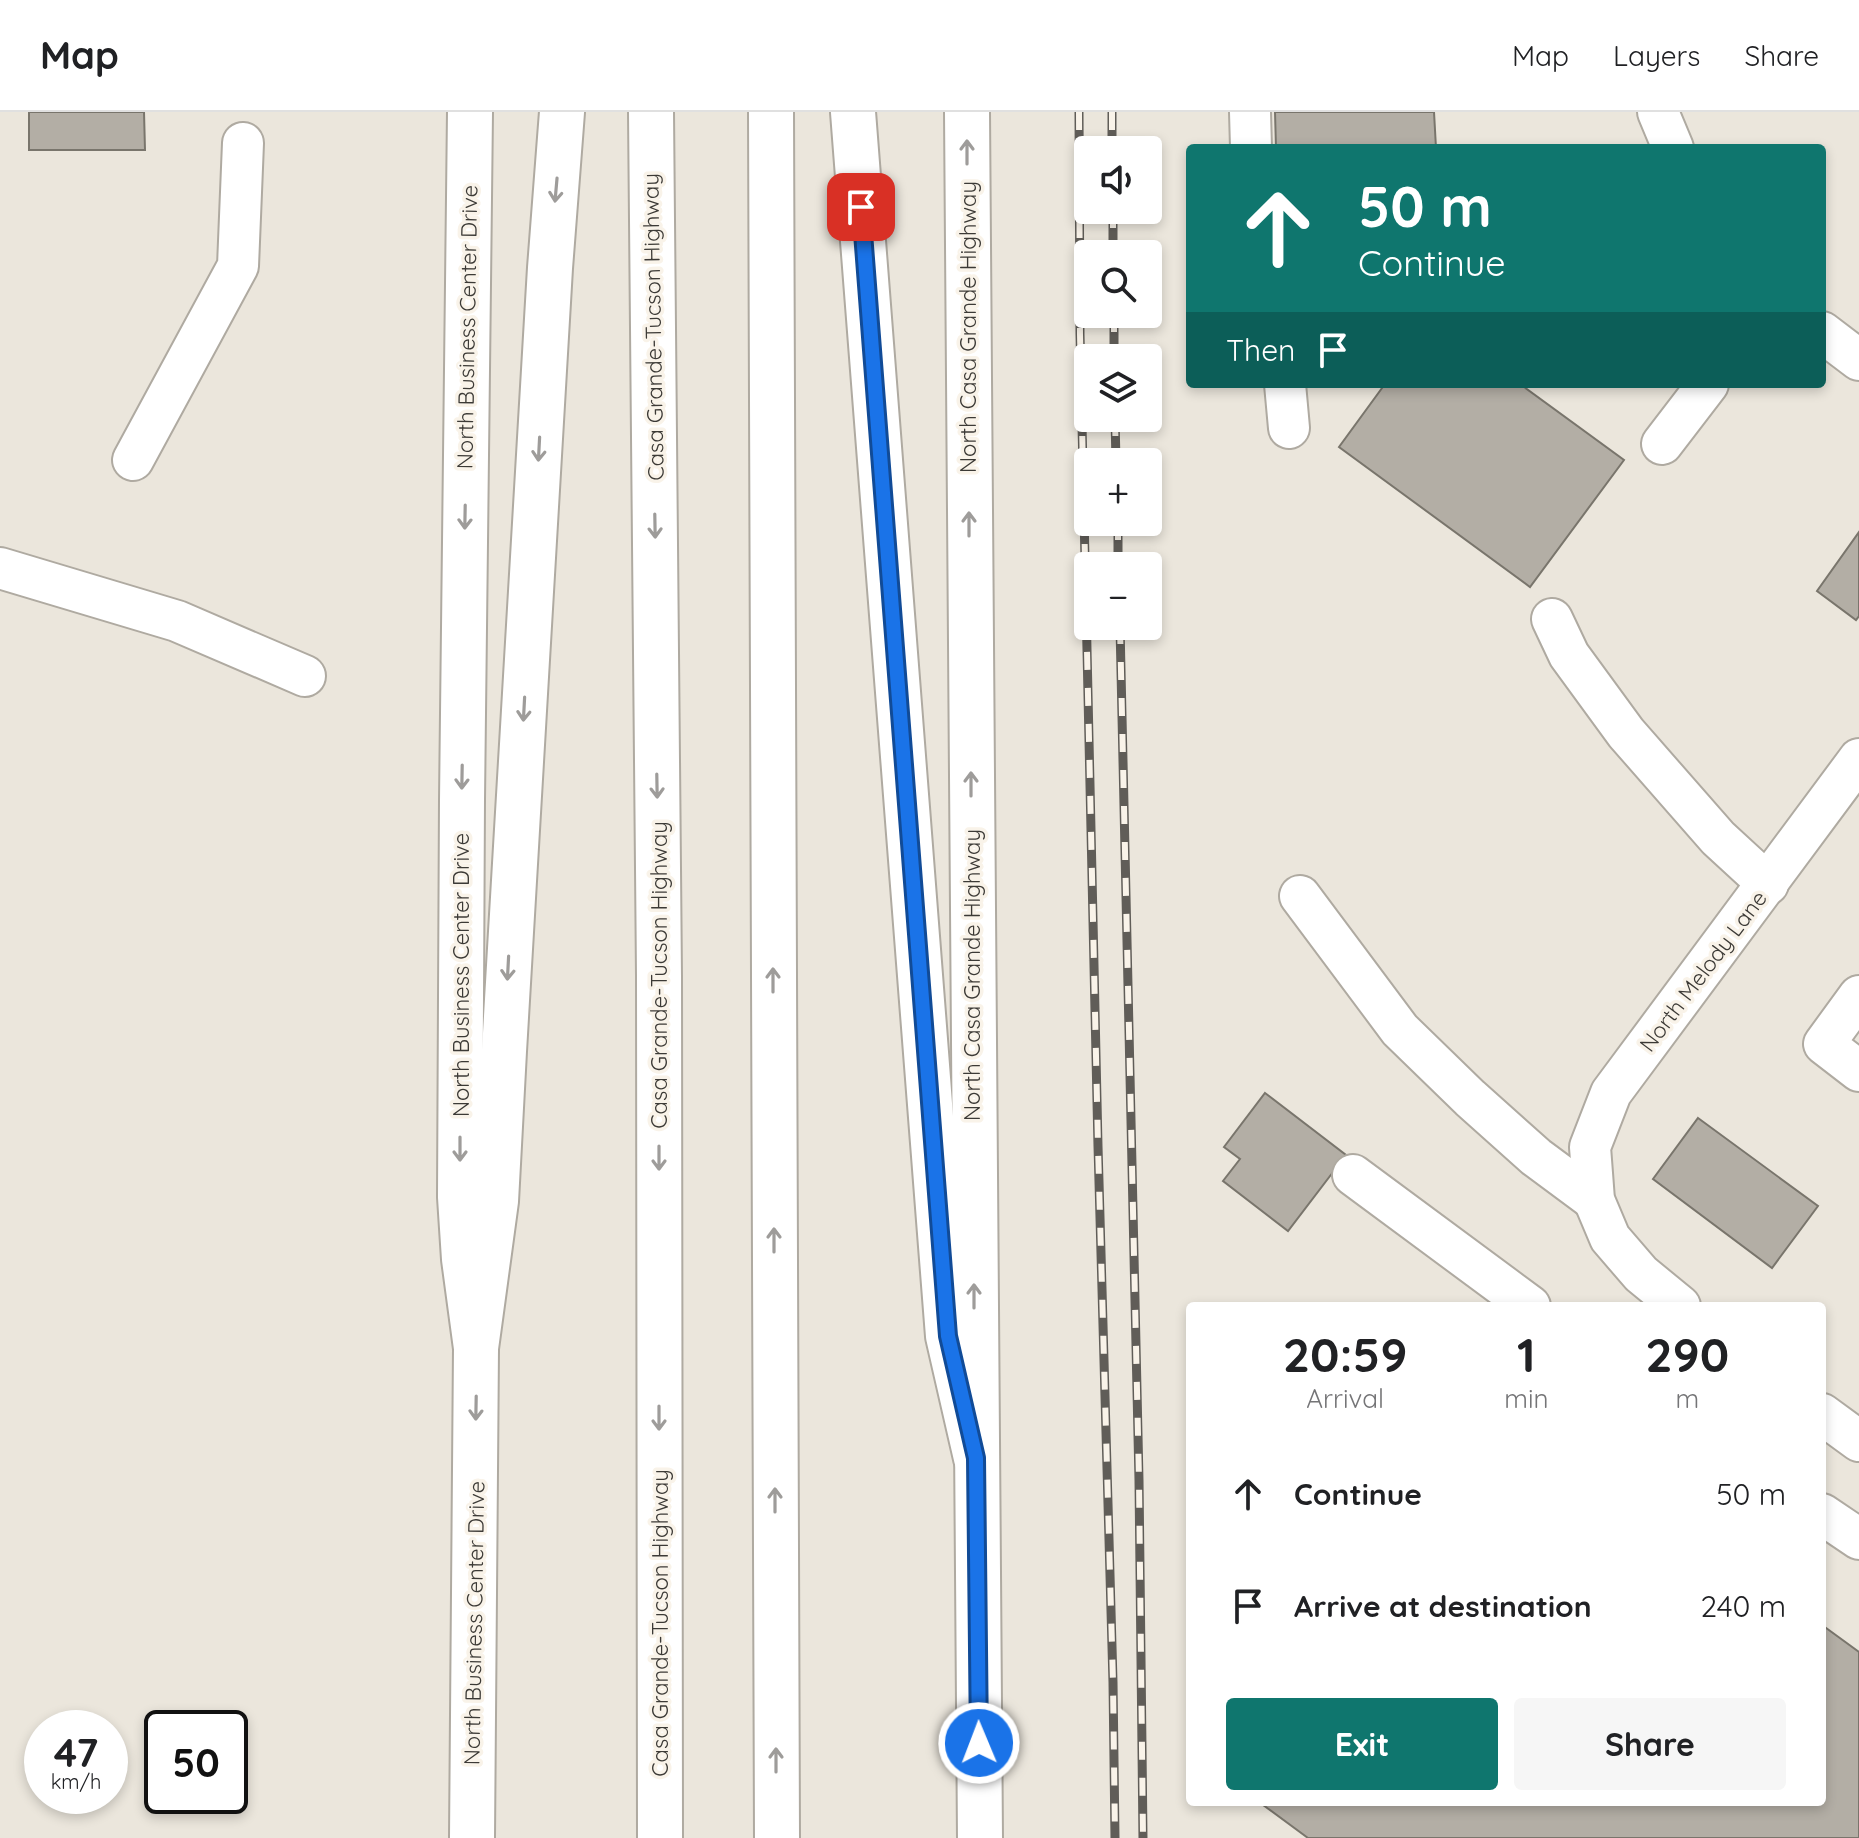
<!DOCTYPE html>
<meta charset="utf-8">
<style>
body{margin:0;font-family:Quicksand,sans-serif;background:#f6f6f6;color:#202124;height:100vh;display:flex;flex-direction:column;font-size:30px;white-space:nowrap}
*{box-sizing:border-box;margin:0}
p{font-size:26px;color:#757577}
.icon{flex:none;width:44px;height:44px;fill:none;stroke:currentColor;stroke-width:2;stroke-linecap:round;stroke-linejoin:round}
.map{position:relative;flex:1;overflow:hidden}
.sheet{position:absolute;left:1186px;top:1190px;width:640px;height:504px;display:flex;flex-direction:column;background:#fff;border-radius:8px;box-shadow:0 4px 12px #0003}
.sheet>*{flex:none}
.hud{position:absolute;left:1186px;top:32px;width:640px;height:244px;border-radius:8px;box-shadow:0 4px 12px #0003;background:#0f766e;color:#fff;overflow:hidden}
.tools{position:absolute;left:1074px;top:24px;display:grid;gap:16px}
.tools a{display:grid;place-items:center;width:88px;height:88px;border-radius:8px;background:#fff;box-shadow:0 4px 12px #0003;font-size:40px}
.speed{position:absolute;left:24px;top:1598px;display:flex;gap:16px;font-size:40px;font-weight:700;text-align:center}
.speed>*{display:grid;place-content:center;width:104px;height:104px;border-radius:50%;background:#fff;box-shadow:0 4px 12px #0003;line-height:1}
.speed small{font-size:20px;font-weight:400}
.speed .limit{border:4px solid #111;border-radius:12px;background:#fff;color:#111}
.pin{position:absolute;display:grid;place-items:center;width:68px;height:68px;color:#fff;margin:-34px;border-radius:16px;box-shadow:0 4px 12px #0006}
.me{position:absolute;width:88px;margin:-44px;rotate:359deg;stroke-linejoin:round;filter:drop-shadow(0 0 6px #0008)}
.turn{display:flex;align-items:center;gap:28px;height:168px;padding:0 40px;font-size:36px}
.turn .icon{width:104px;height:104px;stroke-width:2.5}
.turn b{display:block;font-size:56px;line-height:68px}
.then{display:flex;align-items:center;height:76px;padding:0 40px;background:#0003;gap:16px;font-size:30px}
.eta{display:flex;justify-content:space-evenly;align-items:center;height:136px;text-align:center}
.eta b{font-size:48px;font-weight:800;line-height:56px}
.button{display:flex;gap:16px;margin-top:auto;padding:16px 40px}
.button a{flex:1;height:92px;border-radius:8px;background:#0f766e;color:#fff;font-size:32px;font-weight:800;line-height:92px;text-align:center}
.button a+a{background:#f6f6f6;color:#202124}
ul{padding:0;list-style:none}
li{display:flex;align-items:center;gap:24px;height:112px;padding:0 40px}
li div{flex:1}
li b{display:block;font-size:30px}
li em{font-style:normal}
header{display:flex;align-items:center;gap:48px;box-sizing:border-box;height:112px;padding:0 40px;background:#fff;border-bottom:2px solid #e0e0e0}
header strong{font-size:38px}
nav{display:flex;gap:44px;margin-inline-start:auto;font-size:28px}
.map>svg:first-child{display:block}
</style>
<header>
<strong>Map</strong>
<nav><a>Map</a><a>Layers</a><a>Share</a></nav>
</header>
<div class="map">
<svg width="1859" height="1726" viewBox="0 0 1859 1726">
<rect width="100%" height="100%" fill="#ebe6dc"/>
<g fill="#b3aea5" stroke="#79756c" stroke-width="2">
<path d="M29 0H144L145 38H29Z"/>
<path d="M1275 0H1434L1436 36H1276Z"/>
<path d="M1385 272H1520L1624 348 1530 475 1339 335Z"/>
<path d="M1859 420V504L1856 508 1817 479Z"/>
<path d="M1265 981 1346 1043 1288 1119 1223 1069 1240 1047 1224 1035Z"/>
<path d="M1698 1006 1818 1094 1772 1156 1653 1067Z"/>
<path d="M1822 1513 1859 1540V1726H1308L1259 1690H1822Z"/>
</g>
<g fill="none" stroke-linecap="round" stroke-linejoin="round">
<defs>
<g id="minor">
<path d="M1250 0 1251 36"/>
<path d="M1658 0 1673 36"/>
<path d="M1822 220 1859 248"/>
<path d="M1285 272 1289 316"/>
<path d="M1662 332 1708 272"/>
<path d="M133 348 238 154 243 31"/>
<path d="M0 456 177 509 305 564"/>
<path d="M1552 507 1569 543 1626 621 1718 726 1768 772"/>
<path d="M1300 784 1400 918 1470 986 1536 1045 1594 1088"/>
<path d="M1859 884 1824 932 1859 959"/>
<path d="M1353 1063 1530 1194"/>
<path d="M1680 1194 1641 1162 1610 1126 1594 1088 1590 1035 1611 981 1859 647"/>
<path d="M1822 1302 1859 1329"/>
<path d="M1822 1402 1859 1427"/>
</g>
<g id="major">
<path d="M470 0 462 688 460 1085 464 1147 476 1236 472 1726"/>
<path d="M967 0 980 1726"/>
</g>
<g id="highway">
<path d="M651 0 659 864 660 1726"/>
<path d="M771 0 777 1726"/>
<path d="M853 0 948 1224 976 1346"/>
<path d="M476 1236 496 1089 504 939 550 156 562 0"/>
</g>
</defs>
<use href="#minor" stroke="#afaaa1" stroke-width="44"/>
<use href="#major" stroke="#afaaa1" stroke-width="48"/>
<use href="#highway" stroke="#afaaa1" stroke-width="48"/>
<use href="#minor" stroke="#fff" stroke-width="40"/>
<use href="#major" stroke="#fff" stroke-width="44"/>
<use href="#highway" stroke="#fff" stroke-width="44"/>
<defs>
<g id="rail">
<path d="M1079 0 1080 222 1098 1034 1113 1570 1115 1726"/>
<path d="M1112 0V38"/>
<path d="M1113 98V142"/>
<path d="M1114 202V246"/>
<path d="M1115 306 1116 350"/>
<path d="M1118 410V454"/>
<path d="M1120 514 1139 1368 1143 1726"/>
</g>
</defs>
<use href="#rail" stroke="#605d58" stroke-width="9"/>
<use href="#rail" stroke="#f9f3e9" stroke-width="6" stroke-dasharray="18" stroke-linecap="butt"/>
</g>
<defs><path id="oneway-shaft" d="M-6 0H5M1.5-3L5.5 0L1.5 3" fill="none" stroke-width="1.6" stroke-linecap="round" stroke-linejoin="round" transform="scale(2)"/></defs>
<g stroke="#9e9c9a">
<use href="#oneway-shaft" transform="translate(967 40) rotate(-90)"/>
<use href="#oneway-shaft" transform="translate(556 78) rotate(95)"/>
<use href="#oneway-shaft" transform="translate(539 337) rotate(93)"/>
<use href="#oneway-shaft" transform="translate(465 405) rotate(91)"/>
<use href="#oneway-shaft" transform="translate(969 412) rotate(-90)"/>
<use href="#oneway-shaft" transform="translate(655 414) rotate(89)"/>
<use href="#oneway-shaft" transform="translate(524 597) rotate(93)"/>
<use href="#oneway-shaft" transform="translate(462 665) rotate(91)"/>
<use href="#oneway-shaft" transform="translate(971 672) rotate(-90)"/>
<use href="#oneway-shaft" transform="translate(657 674) rotate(89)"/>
<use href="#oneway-shaft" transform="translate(508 856) rotate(93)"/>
<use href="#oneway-shaft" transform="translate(773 868) rotate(-90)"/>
<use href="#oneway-shaft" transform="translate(460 1037) rotate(90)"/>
<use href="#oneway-shaft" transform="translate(659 1046) rotate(90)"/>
<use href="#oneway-shaft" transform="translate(774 1128) rotate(-90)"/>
<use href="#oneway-shaft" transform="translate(974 1184) rotate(-90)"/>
<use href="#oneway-shaft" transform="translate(476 1296) rotate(91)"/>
<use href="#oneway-shaft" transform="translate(659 1306) rotate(90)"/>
<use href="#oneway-shaft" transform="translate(775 1388) rotate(-90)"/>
<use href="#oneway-shaft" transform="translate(776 1648) rotate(-90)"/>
</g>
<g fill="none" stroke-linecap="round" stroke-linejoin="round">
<defs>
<path id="route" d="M861 95 948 1224 976 1346 979 1631"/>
</defs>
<use href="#route" stroke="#114b97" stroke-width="20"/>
<use href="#route" stroke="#1a73e8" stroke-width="14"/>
</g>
<g text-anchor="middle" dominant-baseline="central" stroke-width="7" stroke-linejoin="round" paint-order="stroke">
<g font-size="22" fill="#3c3a36" stroke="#f9f3e9">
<text transform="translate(467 215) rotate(-89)">North Business Center Drive</text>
<text transform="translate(653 215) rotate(-91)">Casa Grande-Tucson Highway</text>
<text transform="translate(968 215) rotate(-90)">North Casa Grande Highway</text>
<text transform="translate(1703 859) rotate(-53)">North Melody Lane</text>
<text transform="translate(461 863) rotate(-90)">North Business Center Drive</text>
<text transform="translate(659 863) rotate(-90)">Casa Grande-Tucson Highway</text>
<text transform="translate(972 863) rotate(-90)">North Casa Grande Highway</text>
<text transform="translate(474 1511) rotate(-89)">North Business Center Drive</text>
<text transform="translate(660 1511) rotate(-90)">Casa Grande-Tucson Highway</text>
</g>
</g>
</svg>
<div class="tools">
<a><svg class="icon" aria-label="sound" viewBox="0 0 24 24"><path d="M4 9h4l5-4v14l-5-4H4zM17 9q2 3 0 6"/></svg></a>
<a><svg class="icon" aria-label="search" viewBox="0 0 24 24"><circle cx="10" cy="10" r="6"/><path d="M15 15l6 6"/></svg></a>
<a><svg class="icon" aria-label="layers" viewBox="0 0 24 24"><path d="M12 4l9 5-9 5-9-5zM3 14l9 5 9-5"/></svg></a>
<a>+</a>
<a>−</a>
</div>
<div class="speed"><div>47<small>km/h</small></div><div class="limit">50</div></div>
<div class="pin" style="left:861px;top:95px;background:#d93025"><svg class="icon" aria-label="arrive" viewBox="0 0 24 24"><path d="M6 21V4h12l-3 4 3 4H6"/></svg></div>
<svg class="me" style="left:979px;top:1631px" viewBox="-20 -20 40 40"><circle r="17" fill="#1a73e8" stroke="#fff" stroke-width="3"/><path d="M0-11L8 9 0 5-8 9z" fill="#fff"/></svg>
<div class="hud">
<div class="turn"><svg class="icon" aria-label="ahead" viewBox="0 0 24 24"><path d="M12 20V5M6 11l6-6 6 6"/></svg><div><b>50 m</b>Continue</div></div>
<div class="then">Then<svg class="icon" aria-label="arrive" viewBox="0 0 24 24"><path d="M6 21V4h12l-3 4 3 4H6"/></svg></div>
</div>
<section class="sheet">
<div class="eta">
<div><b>20:59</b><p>Arrival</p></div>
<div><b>1</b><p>min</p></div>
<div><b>290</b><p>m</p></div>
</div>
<ul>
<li><svg class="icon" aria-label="ahead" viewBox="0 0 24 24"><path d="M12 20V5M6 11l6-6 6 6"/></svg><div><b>Continue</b></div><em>50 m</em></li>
<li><svg class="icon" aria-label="arrive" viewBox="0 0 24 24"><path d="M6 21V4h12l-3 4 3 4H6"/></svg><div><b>Arrive at destination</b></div><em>240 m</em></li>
</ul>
<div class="button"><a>Exit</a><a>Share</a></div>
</section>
</div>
